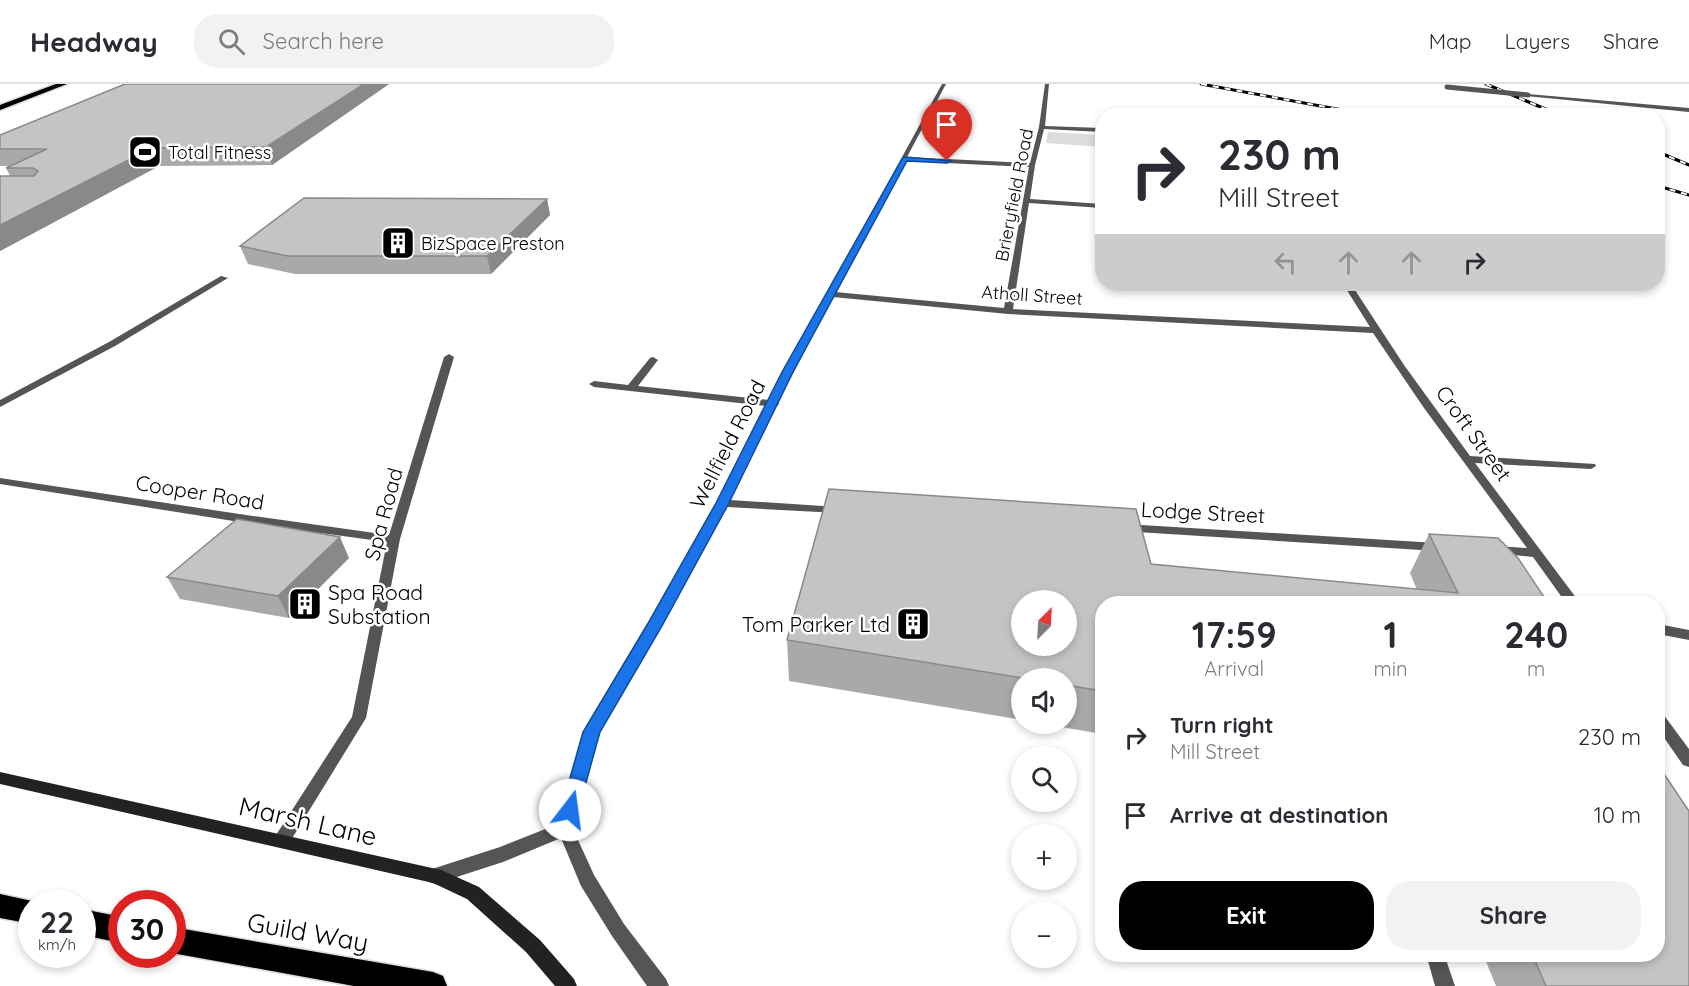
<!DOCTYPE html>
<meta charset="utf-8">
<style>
body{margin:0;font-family:Quicksand,sans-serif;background:#f2f2f3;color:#2b2b33;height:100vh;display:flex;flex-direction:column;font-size:22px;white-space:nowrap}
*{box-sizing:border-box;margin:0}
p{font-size:20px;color:#7c7c81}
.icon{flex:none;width:33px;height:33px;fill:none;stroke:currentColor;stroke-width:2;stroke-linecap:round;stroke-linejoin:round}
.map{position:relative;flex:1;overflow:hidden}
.side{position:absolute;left:1095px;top:512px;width:570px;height:366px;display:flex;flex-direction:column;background:#fff;border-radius:24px;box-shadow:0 3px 9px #0003}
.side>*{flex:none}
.top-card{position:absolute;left:1095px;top:24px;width:570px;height:183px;border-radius:24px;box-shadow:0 3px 9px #0003;background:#fff;color:#2b2b33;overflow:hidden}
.needle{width:39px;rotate:24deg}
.fabs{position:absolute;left:1011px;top:506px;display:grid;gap:12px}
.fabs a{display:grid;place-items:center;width:66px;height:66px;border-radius:50%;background:#fff;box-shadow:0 3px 9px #0003;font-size:30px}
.speed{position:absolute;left:18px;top:806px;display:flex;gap:12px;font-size:30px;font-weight:700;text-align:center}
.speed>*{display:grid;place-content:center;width:78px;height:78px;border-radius:50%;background:#fff;box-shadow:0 3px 9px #0003;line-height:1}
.speed small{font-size:15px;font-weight:400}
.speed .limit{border:9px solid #d22;background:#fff;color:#111}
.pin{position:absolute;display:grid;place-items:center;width:51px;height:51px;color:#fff;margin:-62px -26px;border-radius:50% 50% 50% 0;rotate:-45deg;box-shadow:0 0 6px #0007}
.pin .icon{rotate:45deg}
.me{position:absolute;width:66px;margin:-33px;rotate:15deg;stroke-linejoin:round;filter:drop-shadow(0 0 4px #0008)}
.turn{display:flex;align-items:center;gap:21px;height:126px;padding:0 24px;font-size:27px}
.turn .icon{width:78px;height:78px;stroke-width:2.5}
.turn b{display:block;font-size:42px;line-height:51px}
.lanes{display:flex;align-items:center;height:57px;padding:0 24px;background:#0003;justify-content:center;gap:30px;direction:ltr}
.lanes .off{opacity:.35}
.eta{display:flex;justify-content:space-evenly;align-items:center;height:102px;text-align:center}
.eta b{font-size:36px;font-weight:700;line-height:42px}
.action{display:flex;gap:12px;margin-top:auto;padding:12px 24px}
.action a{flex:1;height:69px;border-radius:24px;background:#000;color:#fff;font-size:24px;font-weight:700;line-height:69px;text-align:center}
.action a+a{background:#f2f2f3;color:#2b2b33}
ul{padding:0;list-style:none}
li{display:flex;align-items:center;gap:18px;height:78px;padding:0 24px}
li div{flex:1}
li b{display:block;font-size:22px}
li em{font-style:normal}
header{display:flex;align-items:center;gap:36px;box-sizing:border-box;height:84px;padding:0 30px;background:#fff;border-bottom:2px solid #e1e1e2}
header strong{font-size:28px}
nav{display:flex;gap:33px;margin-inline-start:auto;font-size:21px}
.search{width:420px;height:54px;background:#f2f2f3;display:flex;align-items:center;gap:15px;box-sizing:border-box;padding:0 21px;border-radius:24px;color:#7c7c81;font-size:22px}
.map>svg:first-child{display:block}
</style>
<header>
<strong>Headway</strong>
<div class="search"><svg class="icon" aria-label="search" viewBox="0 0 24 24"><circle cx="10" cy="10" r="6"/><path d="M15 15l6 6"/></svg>Search here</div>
<nav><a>Map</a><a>Layers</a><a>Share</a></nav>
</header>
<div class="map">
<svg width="1689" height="902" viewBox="0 0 1689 902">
<rect width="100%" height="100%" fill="#fff"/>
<path fill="#dcdcdc" d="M1048 48 1102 51V63L1046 59Z"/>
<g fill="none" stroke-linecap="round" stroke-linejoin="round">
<defs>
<g id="highway">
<path d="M56 0H67L0 26V21Z"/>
<path d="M0 810 41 819H32V840L0 834Z"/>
<path d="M82 825 122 833V859L82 851Z"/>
<path d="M172 843 433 888 443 892 447 902H354L172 869Z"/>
</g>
</defs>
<use href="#highway" stroke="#dbdbdb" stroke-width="3"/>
<g fill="#555" fill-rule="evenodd">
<path d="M942 0H946L907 73 1030 79 1039 43 1045 0H1049L1045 42 1102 44V48L1044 45 1035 81 1030 115 1102 120V124L1029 119 1013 225 1370 243 1343 200H1351L1404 281 1470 372 1595 380 1596 382 1591 385 1475 379 1580 519H1566L1533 473 1492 469 1490 466 1492 463 1496 462 1527 464 1424 324 1373 249 1008 230 833 213 778 318 779 320 776 323 730 416 838 423 844 426 838 429 727 423 661 542 598 649 573 745 594 791 624 840 666 895 669 902H647L612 852 581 802 561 754 503 778 435 800 429 798 426 792 429 786 500 763 558 740 583 648 648 541 717 419 766 322 594 303 589 300 594 297 628 301 650 274 653 273 658 276 638 302 769 316ZM905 77 1029 83 1004 224 835 208Z"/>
<path d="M1528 10 1689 24V28L1526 12Z"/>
<path d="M221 192 228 194 115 262 0 323V316L109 258Z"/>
<path d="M449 270 454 273 400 455 366 634 288 761 282 763 276 761 274 756 276 751 352 633 387 458 246 439 0 400V394L246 431 389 451 444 273Z"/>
<path d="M1125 440 1437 459 1443 463 1437 467 1121 447 1119 444Z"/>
<path d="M1658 540 1689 546V556L1658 550Z"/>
<path d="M1658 628 1663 630 1689 665V683L1683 681 1658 645Z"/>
<path d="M1426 870H1444L1455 902H1435Z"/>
</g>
<path fill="#222" fill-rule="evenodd" d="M0 688 441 786 479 803 540 856 574 895 577 902H555L526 868 467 815 433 799 0 700Z"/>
<use href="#highway" fill="#000" fill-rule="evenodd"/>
<defs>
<g id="rail">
<path d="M1201 0 1375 32"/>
<path d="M1486 0 1562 32"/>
<path d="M1367 27 1390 32"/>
<path d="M1658 68 1689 81"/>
<path d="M1658 102 1689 111"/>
</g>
</defs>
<use href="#rail" stroke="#000" stroke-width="3"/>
<use href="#rail" stroke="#fff" stroke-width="2" stroke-dasharray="6" stroke-linecap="butt"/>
<path stroke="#555" stroke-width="5" d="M1447 3 1528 11"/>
</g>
<g fill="#a9a9a9">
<path d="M125 0H389L272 81 159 82 0 167V92H10L6 84 9 82H0V51Z"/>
<path d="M547 115 550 131 491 190H295L248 180 240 162Z"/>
<path d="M1429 450 1548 519H1102V650L1038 639H1066V594H1022V636L789 597 787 556 1151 480 1417 506 1410 489Z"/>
<path d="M349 474 289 534 180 515 167 493Z"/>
<path d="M1483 870H1658L1689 902H1496Z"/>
</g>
<g fill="#898989">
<path d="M364 0H389L272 81 266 63Z"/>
<path d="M152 64 159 82 0 167V141Z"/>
<path d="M547 115 550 131 491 190 487 172Z"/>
<path d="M340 453 349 474 289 534 278 512Z"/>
</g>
<g fill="#c4c4c4" stroke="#898989" stroke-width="1.5" fill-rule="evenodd">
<path d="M125 0H364L266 63 152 64 0 141V92H34L38 87 33 84H6L47 65H0V51Z"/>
<path d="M304 114 547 115 487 172H288L240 162Z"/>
<path d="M829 405 1136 425 1151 480 1458 509 1429 450 1498 454 1518 474 1548 519H1102V607L1066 601V594H1022L787 556ZM1022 516H1066V561H1022Z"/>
<path d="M237 435 340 453 278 512 167 493Z"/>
<path d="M1658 681 1689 727V902H1546L1532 870H1658Z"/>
</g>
<path fill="#1a73e8" stroke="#114b97" stroke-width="1.5" d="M905 73 951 77 947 79 907 77 793 288 729 419 662 542 600 648 577 731 570 734 564 731 561 726 583 648 647 541 716 419 782 288 902 75Z"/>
<defs>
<symbol id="stadium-square" viewBox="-11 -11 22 22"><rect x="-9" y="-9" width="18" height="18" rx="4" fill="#000" stroke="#fff"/><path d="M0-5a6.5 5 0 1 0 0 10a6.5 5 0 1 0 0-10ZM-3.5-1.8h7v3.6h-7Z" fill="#fff"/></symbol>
<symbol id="building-square" viewBox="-11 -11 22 22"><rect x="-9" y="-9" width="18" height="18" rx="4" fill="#000" stroke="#fff"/><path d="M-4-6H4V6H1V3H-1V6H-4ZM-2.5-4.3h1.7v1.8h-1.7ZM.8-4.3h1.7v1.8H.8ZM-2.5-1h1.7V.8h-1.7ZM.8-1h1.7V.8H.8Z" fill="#fff"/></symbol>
</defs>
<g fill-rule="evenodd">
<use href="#stadium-square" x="126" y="49" width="38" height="38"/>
<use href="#building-square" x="379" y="140" width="38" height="38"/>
<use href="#building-square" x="286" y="501" width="38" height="38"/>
<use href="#building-square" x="894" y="521" width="38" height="38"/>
</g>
<g text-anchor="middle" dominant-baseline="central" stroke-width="5" stroke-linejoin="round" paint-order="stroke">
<g font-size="18" fill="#000" stroke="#fff" text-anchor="start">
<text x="168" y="68">Total Fitness</text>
<text x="421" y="159">BizSpace Preston</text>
</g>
<g font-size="18" fill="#000" stroke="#fff">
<text transform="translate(1014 111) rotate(-79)">Brieryfield Road</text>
<text transform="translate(1032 211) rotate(4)">Atholl Street</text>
</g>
<g font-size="21" fill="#000" stroke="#fff">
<text transform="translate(1474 349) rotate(54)">Croft Street</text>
<text transform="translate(727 360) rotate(-63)">Wellfield Road</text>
<text transform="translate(200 408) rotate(9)">Cooper Road</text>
<text transform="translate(1203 428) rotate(3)">Lodge Street</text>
<text transform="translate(383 430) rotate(-75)">Spa Road</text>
</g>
<g font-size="21" fill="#000" stroke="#fff" text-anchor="start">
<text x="328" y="508">Spa Road<tspan x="328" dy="24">Substation</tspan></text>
<text x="890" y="540" text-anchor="end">Tom Parker Ltd</text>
</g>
<g font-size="26" fill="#000" stroke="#fff">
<text transform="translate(308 737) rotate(13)">Marsh Lane</text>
<text transform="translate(308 848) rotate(10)">Guild Way</text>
</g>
</g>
</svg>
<div class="fabs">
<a><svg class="needle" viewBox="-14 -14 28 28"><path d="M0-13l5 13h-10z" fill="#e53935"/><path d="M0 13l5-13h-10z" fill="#7c7c81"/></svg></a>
<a><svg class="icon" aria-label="sound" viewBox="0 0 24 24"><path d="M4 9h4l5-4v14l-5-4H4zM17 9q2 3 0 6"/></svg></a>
<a><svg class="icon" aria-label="search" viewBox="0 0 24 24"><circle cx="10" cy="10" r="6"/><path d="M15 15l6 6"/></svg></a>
<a>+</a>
<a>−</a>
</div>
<div class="speed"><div>22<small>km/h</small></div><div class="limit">30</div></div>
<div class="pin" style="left:947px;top:77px;background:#d93025"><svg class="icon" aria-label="arrive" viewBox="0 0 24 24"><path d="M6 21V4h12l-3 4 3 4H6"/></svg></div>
<svg class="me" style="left:570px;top:726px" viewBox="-20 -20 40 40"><circle r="19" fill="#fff"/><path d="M0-13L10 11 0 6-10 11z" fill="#1a73e8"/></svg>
<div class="top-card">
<div class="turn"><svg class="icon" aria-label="right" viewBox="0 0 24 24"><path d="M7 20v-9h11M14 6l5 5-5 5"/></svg><div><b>230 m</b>Mill Street</div></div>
<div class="lanes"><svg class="icon off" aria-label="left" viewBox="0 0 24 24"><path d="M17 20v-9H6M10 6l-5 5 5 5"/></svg><svg class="icon off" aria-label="ahead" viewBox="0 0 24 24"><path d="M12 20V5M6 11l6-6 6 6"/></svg><svg class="icon off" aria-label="ahead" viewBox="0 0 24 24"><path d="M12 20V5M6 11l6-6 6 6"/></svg><svg class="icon" aria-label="right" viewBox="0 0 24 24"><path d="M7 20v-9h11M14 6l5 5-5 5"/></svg></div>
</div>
<section class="side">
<div class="eta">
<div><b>17:59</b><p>Arrival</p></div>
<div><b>1</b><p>min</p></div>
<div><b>240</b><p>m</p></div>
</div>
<ul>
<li><svg class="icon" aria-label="right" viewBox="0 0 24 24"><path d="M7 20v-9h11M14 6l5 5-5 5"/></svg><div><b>Turn right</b><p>Mill Street</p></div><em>230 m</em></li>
<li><svg class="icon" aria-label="arrive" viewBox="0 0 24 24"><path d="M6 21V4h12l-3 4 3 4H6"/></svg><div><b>Arrive at destination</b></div><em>10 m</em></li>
</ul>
<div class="action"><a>Exit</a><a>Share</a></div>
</section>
</div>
